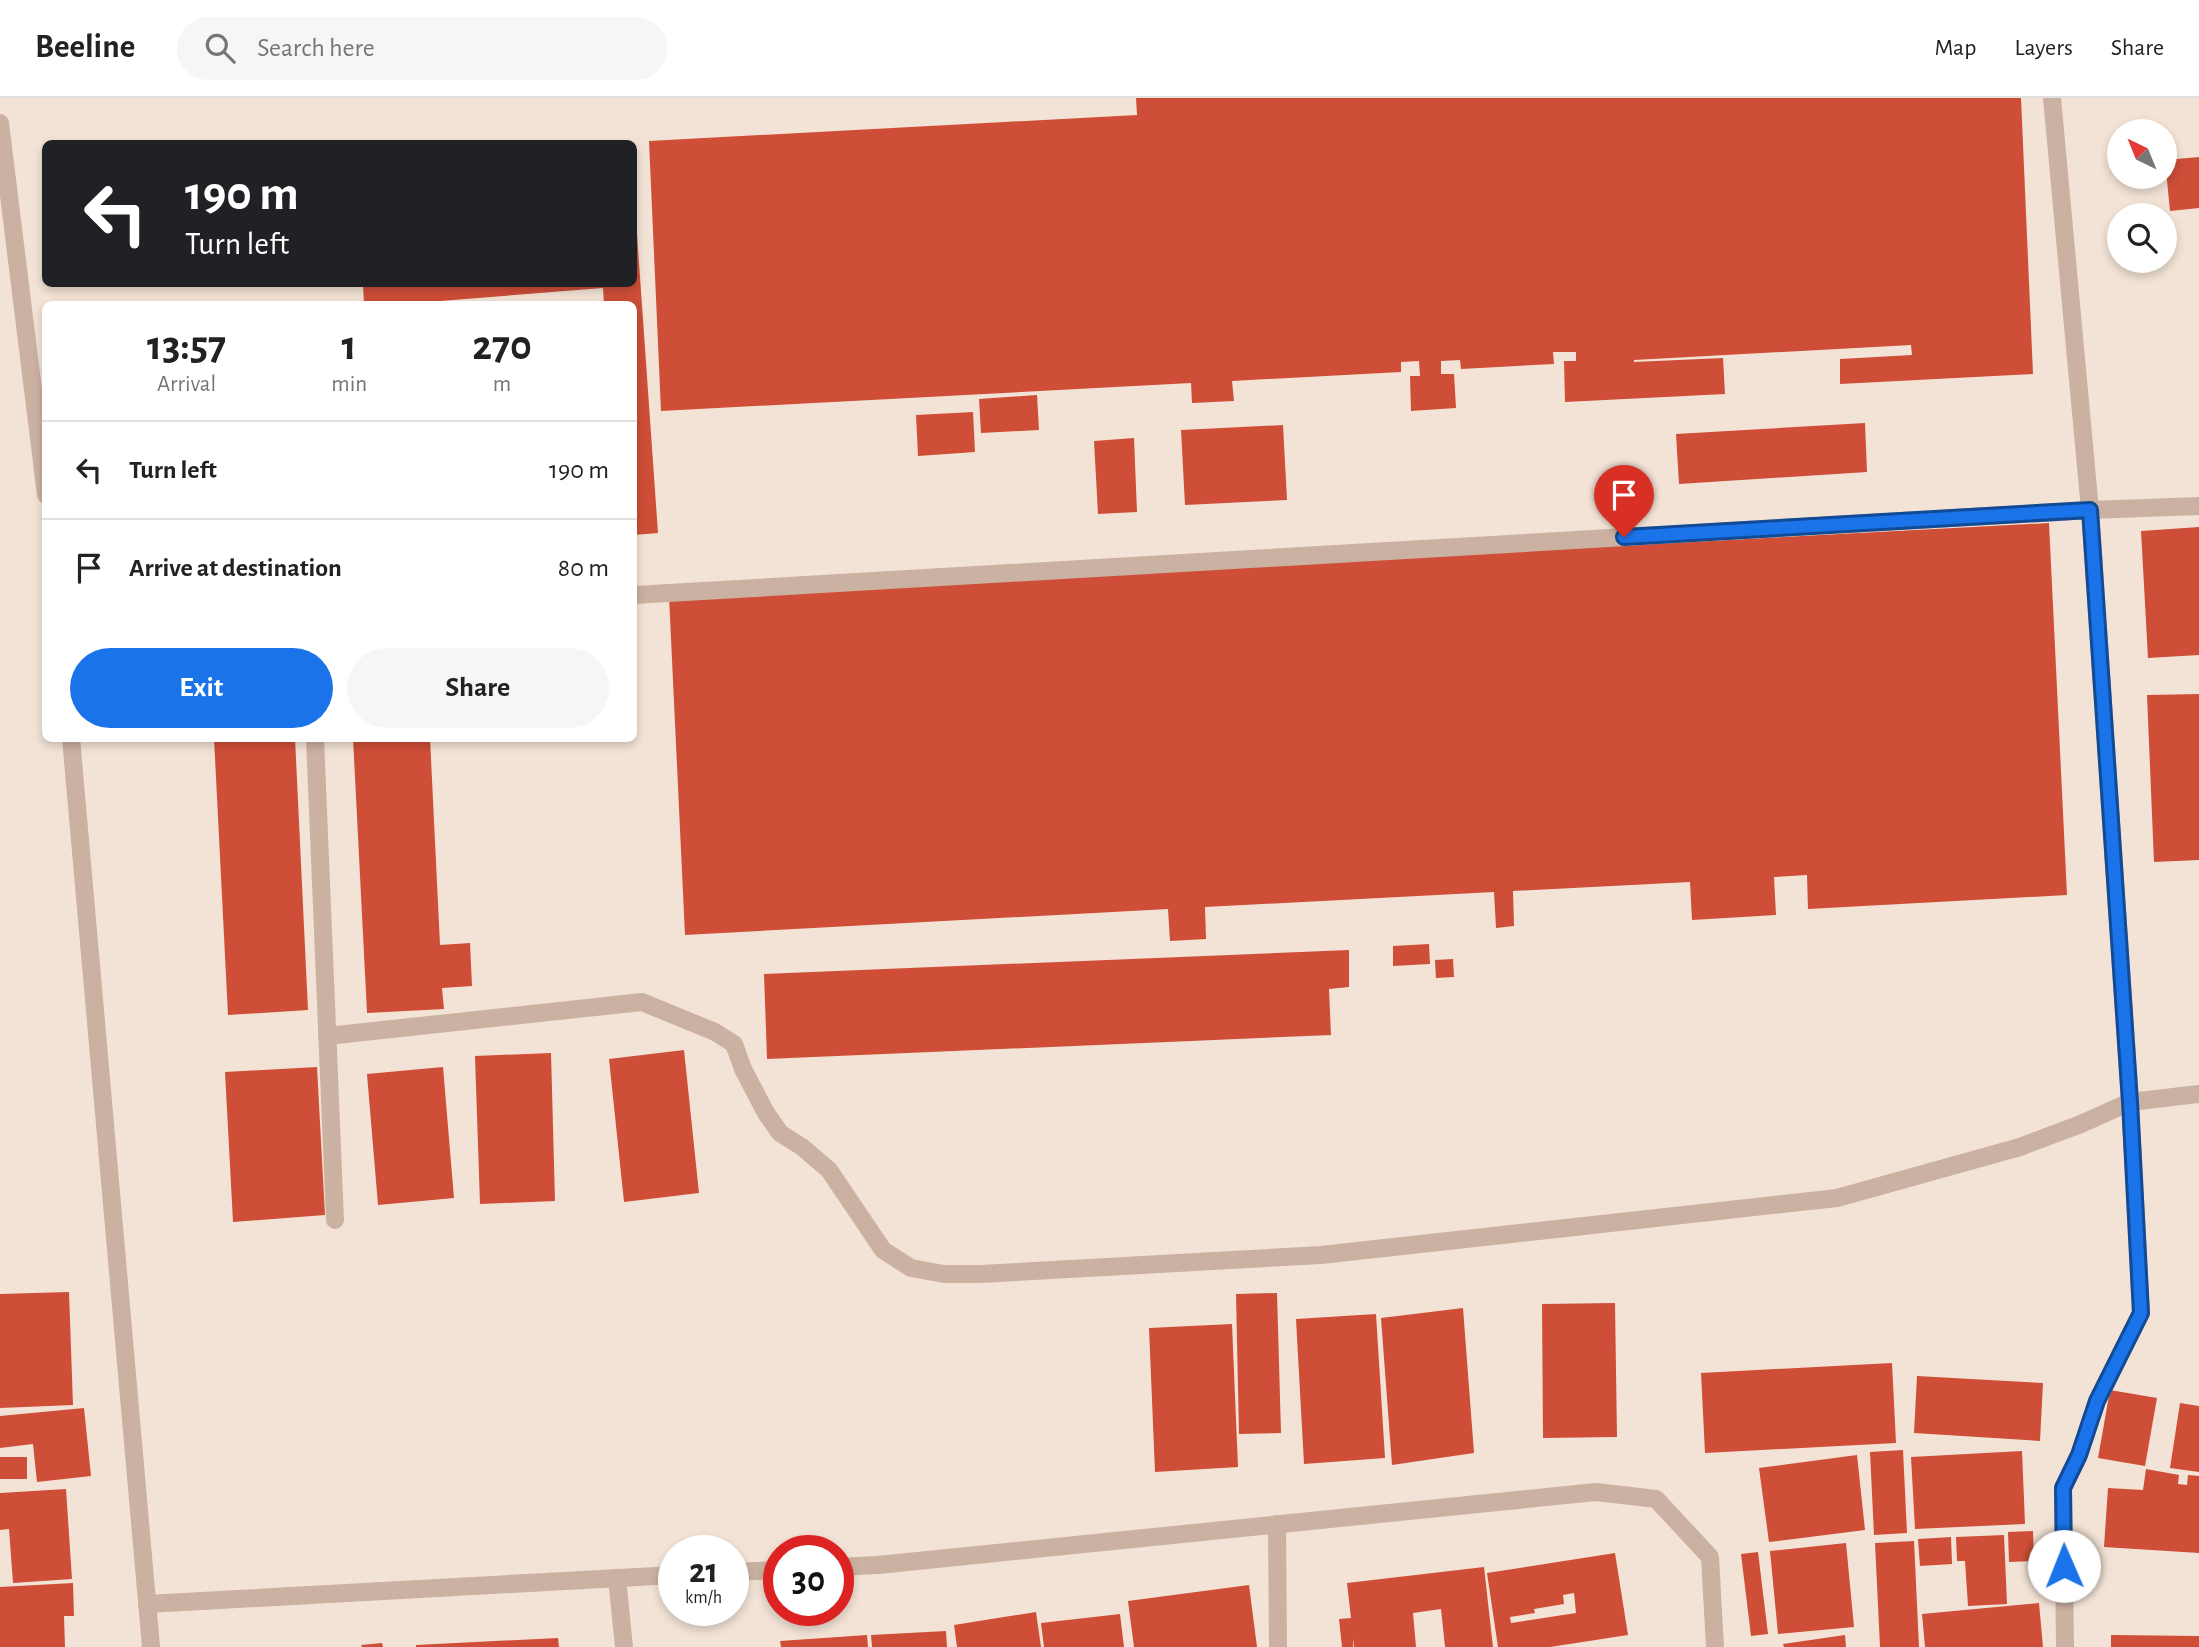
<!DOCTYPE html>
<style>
body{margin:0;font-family:"Alegreya Sans",sans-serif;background:#f6f6f6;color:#222;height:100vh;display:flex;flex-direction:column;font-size:26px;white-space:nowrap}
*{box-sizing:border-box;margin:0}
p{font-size:23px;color:#767676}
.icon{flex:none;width:38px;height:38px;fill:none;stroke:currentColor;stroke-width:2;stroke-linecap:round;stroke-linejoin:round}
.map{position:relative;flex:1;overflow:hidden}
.panel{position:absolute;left:42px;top:203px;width:595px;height:441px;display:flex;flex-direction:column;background:#fff;border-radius:10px;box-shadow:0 4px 10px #0003}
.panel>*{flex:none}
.guide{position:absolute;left:42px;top:42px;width:595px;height:147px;border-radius:10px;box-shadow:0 4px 10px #0003;background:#202124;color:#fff;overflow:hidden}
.needle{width:46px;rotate:317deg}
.tools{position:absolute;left:2107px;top:21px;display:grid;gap:14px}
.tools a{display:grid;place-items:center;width:70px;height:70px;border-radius:50%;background:#fff;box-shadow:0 4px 10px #0003;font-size:35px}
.speed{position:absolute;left:658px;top:1437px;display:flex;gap:14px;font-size:35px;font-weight:700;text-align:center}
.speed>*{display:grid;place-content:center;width:91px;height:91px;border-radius:50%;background:#fff;box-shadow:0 4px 10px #0003;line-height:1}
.speed small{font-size:18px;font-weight:400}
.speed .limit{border:10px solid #d22;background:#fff;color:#111}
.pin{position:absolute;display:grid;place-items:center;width:60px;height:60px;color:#fff;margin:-72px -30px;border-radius:50% 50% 50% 0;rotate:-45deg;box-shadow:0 0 7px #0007}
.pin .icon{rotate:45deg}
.me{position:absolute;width:77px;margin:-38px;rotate:359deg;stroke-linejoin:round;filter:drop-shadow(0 0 5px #0008)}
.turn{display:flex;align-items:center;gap:24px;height:147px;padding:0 28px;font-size:32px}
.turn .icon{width:91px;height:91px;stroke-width:2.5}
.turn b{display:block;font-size:49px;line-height:60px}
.eta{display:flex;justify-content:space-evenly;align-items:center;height:119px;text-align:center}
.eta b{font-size:42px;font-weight:700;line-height:49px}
.primary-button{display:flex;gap:14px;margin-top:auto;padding:14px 28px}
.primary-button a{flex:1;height:80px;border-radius:42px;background:#1a73e8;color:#fff;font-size:28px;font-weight:700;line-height:80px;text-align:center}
.primary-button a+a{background:#f6f6f6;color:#222}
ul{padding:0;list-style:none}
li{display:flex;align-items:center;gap:21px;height:98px;padding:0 28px;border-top:2px solid #e0e0e0}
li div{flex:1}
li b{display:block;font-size:26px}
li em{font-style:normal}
header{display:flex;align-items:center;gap:42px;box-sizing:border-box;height:98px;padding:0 35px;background:#fff;border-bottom:2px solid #e0e0e0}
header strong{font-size:33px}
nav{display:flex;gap:38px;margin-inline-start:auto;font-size:24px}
.search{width:490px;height:63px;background:#f6f6f6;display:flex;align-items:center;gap:18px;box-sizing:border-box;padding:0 24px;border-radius:38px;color:#767676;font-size:26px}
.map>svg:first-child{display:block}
</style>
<header>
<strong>Beeline</strong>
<div class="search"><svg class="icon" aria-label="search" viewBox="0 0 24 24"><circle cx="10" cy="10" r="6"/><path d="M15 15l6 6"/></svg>Search here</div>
<nav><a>Map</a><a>Layers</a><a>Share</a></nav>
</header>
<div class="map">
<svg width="2199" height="1549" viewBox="0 0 2199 1549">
<rect width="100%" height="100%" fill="#f3e3d6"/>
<g fill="#cf4e38" fill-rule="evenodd">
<path d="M1136 0H2021L2033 276 1840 286V261L1912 257 1911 247 1634 262V264L1723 260 1725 296 1565 304 1564 263H1576V254H1553L1554 266 1461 271 1460 262 1441 263V276H1454L1456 310 1411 313 1410 278H1420L1419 263 1401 264V274L1232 283 1234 303 1192 305 1191 285 661 313 649 43 1137 17Z"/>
<path d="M2199 59V110L2170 113 2165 62Z"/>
<path d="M634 136H637L658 435 634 437V206H604L603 190 415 205V206H364L363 186H634Z"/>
<path d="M1037 297 1039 332 981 335 979 301Z"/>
<path d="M973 314 975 354 918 358 916 317Z"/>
<path d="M1865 325 1867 374 1679 386 1676 336Z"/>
<path d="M1283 327 1287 402 1185 407 1181 332Z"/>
<path d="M1134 340 1137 414 1098 416 1094 343Z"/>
<path d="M2049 425 2067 797 1808 811 1807 777 1774 779 1776 817 1692 822 1690 784 1513 793 1514 828 1496 830 1494 794 1205 809 1206 841 1170 843 1168 811 685 837 669 498Z"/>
<path d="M2199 429V557L2148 560 2141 433Z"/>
<path d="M2199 596V762L2154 764 2147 597Z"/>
<path d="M214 640H295L308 912 228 917Z"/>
<path d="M353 640H430L440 847 470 845 472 888 442 890 444 911 367 915Z"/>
<path d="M1429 846 1430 866 1393 868V848Z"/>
<path d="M1349 852V889L1329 891 1331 937 767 961 764 876Z"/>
<path d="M1453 861 1454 879 1436 880 1435 862Z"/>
<path d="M684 952 699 1095 624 1104 609 961Z"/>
<path d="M551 955 555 1103 480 1106 475 958Z"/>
<path d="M317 969 325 1117 233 1124 225 974Z"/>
<path d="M443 969 454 1100 378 1107 367 976Z"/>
<path d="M69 1194 73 1307 0 1310V1196Z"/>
<path d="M1277 1195 1281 1335 1239 1336 1236 1196Z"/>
<path d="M1615 1205 1617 1339 1543 1340 1542 1206Z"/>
<path d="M1463 1210 1474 1355 1392 1367 1381 1220Z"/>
<path d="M1376 1216 1385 1360 1304 1366 1296 1221Z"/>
<path d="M1232 1226 1238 1369 1155 1374 1149 1230Z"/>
<path d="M1892 1265 1896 1345 1705 1355 1701 1275Z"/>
<path d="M1917 1278 2043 1285 2040 1343 1914 1335Z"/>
<path d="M2110 1292 2157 1300 2145 1368 2098 1360Z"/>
<path d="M2180 1305 2199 1308V1374L2170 1370Z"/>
<path d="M84 1310 91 1378 37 1384 33 1346 0 1350V1318Z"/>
<path d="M1903 1352 1907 1435 1874 1437 1870 1354Z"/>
<path d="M2022 1353 2025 1426 1915 1431 1911 1359Z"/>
<path d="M1857 1357 1865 1432 1769 1444 1759 1370Z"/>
<rect x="0" y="1359" width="27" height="22"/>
<path d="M2146 1371 2179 1377 2178 1386 2187 1387 2188 1377 2199 1378V1455L2104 1449 2108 1390 2143 1392Z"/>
<path d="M66 1391 72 1481 13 1485 9 1431 0 1432V1395Z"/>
<path d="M2033 1433 2034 1463 2009 1464 2008 1434Z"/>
<path d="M2004 1437 2007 1506 1968 1508 1965 1463H1957L1956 1439Z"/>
<path d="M1951 1439 1952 1466 1920 1468 1918 1441Z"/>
<path d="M1914 1443 1919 1549H1880L1875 1445Z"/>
<path d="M1846 1445 1854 1529 1778 1536 1770 1453Z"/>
<path d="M1758 1454 1768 1536 1751 1538 1741 1456Z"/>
<path d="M1615 1455 1628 1537 1550 1549H1498L1487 1475ZM1574 1495 1576 1515 1511 1525 1510 1519 1535 1515 1534 1511 1564 1506 1563 1497Z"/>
<path d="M1484 1469 1493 1549H1445L1441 1511 1413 1515 1416 1549H1354L1353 1540V1549H1342L1339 1521 1351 1520 1347 1485Z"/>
<path d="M73 1485 74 1518H64L65 1549H0V1489Z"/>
<path d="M1249 1487 1257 1549H1134L1128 1503Z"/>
<path d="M2039 1505 2043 1549H1925L1922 1516Z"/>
<path d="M1036 1514 1041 1549H957L954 1527Z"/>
<path d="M1120 1516 1124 1549H1044L1041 1525Z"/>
<path d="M946 1533 947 1549H872L871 1537Z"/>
<path d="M867 1537 868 1549H781L780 1543Z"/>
<path d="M1845 1537 1846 1549H1784L1783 1546Z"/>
<path d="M2111 1537 2199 1538V1549H2111Z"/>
<path d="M558 1540 559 1549H416V1547Z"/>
<path d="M382 1545 383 1549H362L361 1547Z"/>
</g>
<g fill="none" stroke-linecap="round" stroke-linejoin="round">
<g stroke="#cbb1a2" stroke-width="18">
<path d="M634 497 2090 412 2199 408"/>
<path d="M315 640 335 1122"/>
<path d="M327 938 642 904 715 934 734 946 743 971 766 1015 780 1035 802 1049 829 1072 883 1152 911 1170 944 1176H981L1321 1157 1837 1100 2020 1049 2081 1026 2130 1004 2199 996"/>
</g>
<g stroke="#cbb1a2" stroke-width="18">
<path d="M2052 0 2090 412 2130 1004 2141 1215 2097 1303 2079 1357 2063 1390 2065 1549"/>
<path d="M0 25 46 397"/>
<path d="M71 640 151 1549"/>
<path d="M1277 1426 1278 1549"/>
<path d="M838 1469 878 1467 1596 1394 1656 1401 1710 1459 1715 1549"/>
<path d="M733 1474 779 1472"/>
<path d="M617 1480 624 1549"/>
<path d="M147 1506 674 1477"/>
</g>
</g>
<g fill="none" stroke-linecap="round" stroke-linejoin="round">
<defs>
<path id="route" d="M1624 439 2090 412 2130 1004 2141 1215 2097 1303 2079 1357 2063 1390 2064 1468"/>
</defs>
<use href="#route" stroke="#114b97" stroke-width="18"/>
<use href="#route" stroke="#1a73e8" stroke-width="12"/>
</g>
</svg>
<div class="tools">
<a><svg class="needle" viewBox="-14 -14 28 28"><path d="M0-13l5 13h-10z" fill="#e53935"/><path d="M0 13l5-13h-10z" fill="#767676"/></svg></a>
<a><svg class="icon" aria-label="search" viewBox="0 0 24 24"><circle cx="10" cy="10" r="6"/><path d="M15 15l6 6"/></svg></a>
</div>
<div class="speed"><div>21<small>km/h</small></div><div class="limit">30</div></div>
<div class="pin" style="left:1624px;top:439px;background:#d93025"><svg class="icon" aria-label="arrive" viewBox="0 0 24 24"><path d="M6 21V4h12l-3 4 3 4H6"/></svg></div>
<svg class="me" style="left:2064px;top:1468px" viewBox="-20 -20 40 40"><circle r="19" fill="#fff"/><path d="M0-13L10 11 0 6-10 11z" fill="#1a73e8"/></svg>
<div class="guide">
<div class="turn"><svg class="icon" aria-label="left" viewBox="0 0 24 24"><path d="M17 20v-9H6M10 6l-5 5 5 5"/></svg><div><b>190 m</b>Turn left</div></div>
</div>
<section class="panel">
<div class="eta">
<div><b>13:57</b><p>Arrival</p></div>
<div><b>1</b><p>min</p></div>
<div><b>270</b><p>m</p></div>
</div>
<ul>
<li><svg class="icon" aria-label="left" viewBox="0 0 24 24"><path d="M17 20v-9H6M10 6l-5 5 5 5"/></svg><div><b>Turn left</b></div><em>190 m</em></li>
<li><svg class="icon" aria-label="arrive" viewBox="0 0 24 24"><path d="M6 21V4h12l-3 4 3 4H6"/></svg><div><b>Arrive at destination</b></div><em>80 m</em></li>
</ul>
<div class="primary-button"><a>Exit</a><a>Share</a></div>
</section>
</div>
